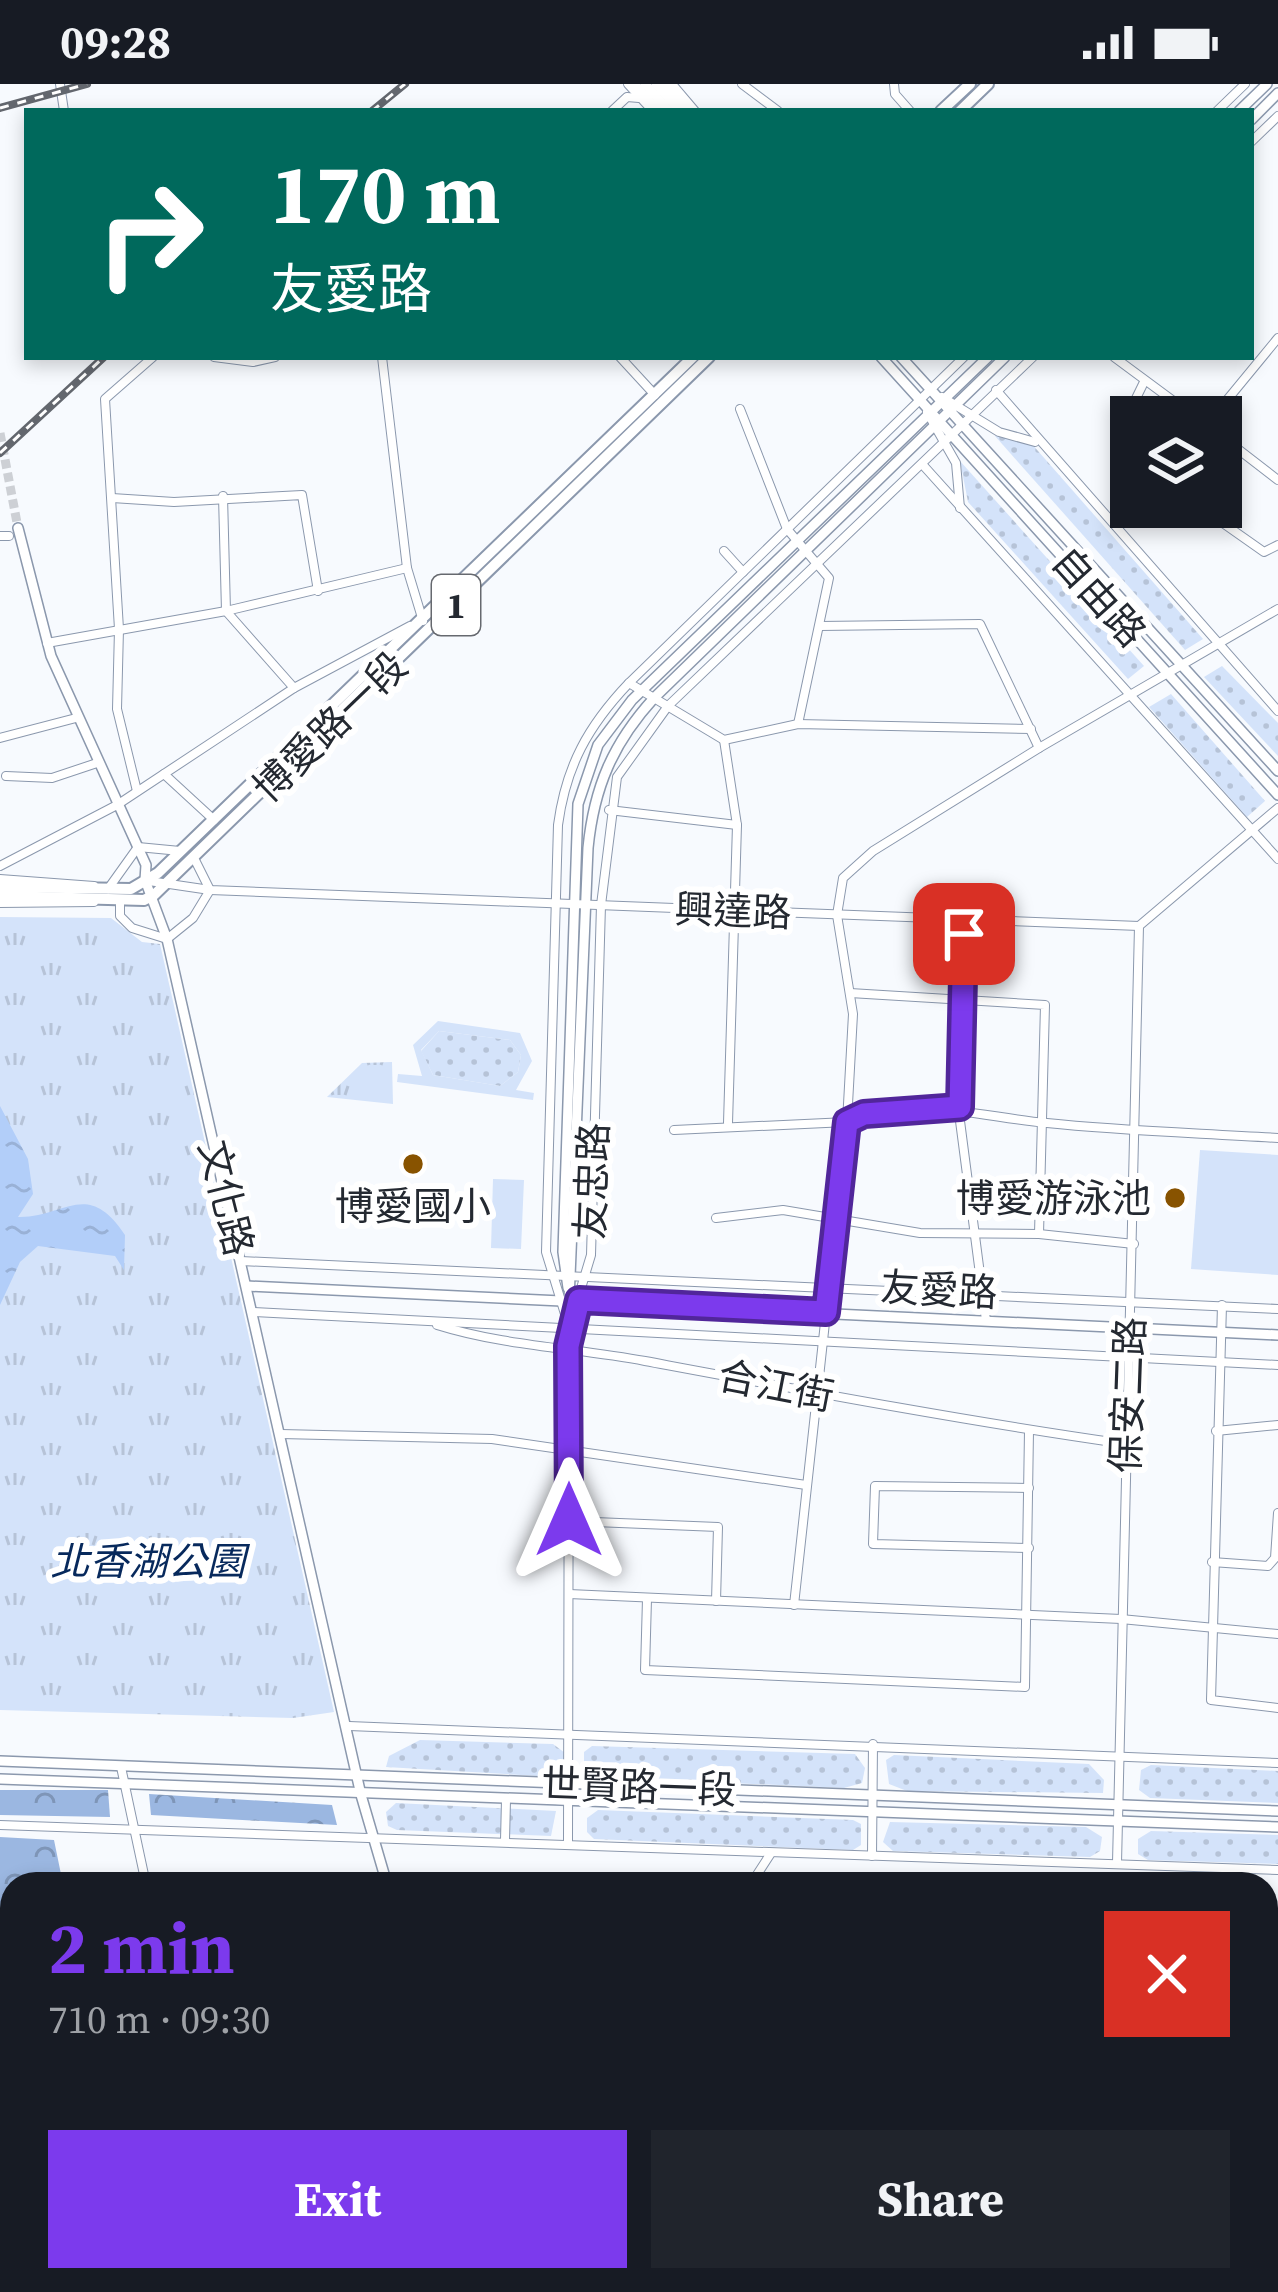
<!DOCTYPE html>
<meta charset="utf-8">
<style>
body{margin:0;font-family:"Source Serif 4","Noto Sans TC",serif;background:#20242c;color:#f1f3f6;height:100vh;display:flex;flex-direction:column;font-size:45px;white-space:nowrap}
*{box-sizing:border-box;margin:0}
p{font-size:39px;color:#9ea1a6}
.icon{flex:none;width:66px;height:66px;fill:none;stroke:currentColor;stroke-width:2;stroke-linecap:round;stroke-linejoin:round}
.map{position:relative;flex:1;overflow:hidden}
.sheet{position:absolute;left:0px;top:1788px;width:1278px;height:420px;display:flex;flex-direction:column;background:#171b24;border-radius:36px 36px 0 0;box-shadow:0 6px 18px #0003}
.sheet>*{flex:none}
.top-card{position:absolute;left:24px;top:24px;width:1230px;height:252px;border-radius:0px;box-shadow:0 6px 18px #0003;background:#00695c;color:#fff;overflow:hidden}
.tools{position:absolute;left:1110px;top:312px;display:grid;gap:24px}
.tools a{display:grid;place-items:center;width:132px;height:132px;border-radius:0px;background:#171b24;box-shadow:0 6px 18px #0003;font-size:60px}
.pin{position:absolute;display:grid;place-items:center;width:102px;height:102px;color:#fff;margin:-51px;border-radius:24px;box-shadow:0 6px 18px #0006}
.me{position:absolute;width:132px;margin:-66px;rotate:0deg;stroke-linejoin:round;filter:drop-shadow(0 0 9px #0008)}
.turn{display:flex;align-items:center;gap:42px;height:252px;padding:0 48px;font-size:54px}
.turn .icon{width:156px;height:156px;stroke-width:2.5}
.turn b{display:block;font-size:84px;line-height:102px}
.round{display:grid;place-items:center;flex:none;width:126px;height:126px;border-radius:0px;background:#20242c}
.summary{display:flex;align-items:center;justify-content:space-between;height:204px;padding:0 48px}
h1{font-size:72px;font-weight:700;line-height:90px;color:#7c3aed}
.cta{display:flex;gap:24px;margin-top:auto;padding:24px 48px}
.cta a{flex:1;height:138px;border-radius:0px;background:#7c3aed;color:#fff;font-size:48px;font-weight:700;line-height:138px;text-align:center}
.cta a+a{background:#20242c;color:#f1f3f6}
.status{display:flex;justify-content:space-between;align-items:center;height:84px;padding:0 60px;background:#171b24;direction:ltr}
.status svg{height:33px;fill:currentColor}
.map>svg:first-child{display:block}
</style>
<div class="status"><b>09:28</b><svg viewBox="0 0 49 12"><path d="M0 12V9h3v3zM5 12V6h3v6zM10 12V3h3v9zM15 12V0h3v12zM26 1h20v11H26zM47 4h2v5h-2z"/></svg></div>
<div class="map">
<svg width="1278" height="2208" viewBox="0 0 1278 2208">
<defs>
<pattern id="grass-dots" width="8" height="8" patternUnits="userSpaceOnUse" patternTransform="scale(3)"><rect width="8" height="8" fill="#d4e3fa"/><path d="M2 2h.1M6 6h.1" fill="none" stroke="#b6c3d7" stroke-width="1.8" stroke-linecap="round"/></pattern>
<pattern id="forest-crowns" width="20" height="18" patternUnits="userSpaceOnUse" patternTransform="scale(3)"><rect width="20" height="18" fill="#9bb7e1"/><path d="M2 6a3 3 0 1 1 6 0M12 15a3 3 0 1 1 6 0" fill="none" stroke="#7e95b7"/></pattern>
<pattern id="park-tufts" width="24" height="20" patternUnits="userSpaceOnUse" patternTransform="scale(3)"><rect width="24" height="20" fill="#d4e3fa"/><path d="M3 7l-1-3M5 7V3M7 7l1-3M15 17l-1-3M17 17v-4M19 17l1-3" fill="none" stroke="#b6c3d7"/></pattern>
<pattern id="water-ripples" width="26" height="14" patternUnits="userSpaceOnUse" patternTransform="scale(3)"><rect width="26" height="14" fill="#b2cef9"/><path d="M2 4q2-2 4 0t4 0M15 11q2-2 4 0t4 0" fill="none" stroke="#99b1d6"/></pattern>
</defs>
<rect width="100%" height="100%" fill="#f7fafe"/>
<g fill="url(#grass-dots)">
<path d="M995 352 1031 359 1203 555 1185 566Z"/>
<path d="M960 377 1144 582 1128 595 968 418Z"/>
<path d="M1222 582 1278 639V672L1204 593Z"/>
<path d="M1171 610 1265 717 1247 733 1149 623Z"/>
<path d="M439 947 510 956 521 971 518 988 500 1002 433 991 421 967Z"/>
<path d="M420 1656 553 1660 565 1669 564 1688 555 1693 386 1683 389 1672Z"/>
<path d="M592 1662 855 1670 865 1684 862 1699 844 1704 598 1693 584 1684V1668Z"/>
<path d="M894 1671 1089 1680 1104 1696 1103 1709 907 1707 889 1700 886 1676Z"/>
<path d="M1151 1681 1278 1687V1719L1150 1714 1139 1706 1141 1686Z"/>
<path d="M396 1719 556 1727 551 1752 397 1746 388 1742 386 1728Z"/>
<path d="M598 1726 853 1736 861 1740V1761L853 1766 594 1755 587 1748V1734Z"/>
<path d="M890 1738 1086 1743 1102 1753 1100 1767 1090 1773 893 1767 883 1758Z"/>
<path d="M1151 1747 1278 1751V1780L1148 1776 1138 1770V1755Z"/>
</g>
<g fill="url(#forest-crowns)">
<path d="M0 1706H108L110 1733 0 1731Z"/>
<path d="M149 1710 332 1721 337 1741 151 1731Z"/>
<path d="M0 1753 54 1756 63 1800H12V2001L0 2052Z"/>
<path d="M38 2196H191L190 2208H40Z"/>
</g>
<g fill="url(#park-tufts)">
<path d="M0 833 111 834 142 858 160 860 334 1628 293 1634 0 1626Z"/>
<path d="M392 978 393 1020 327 1013 362 979Z"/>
</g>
<g fill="#d4e3fa" fill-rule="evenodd">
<path d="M438 937 520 949 532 977 516 1006 534 1009 533 1016 397 998 398 990 422 992 413 961ZM439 947 510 956 521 971 518 988 500 1002 433 991 421 966Z"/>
<path d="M1200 1066 1278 1071V1191L1191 1185Z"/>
<path d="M493 1095 524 1096 521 1165 491 1164Z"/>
</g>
<path fill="url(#water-ripples)" d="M0 1022 28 1075 33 1110 18 1133C65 1134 87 1094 125 1151L124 1186 115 1172 38 1162 20 1178 0 1221Z"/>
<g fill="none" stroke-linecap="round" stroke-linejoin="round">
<path stroke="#cdd0d5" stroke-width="9" stroke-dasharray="9 4.5" stroke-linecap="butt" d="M0 349 18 444"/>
<defs>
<g id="minor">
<path d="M60 0 64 27"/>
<path d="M628 0 652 26"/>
<path d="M635 0 659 27"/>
<path d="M665 0 689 27"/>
<path d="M672 0 695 27"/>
<path d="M742 0 778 27"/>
<path d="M894 0 895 10 910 27"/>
<path d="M612 27 627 13 639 14"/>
<path d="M1217 27 1245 0"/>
<path d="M1251 58 1278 32"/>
<path d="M214 273 253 278 275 273"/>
<path d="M382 273 407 484 423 537"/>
<path d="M620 273 655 311"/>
<path d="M1114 273 1195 333"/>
<path d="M996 306 1278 627"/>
<path d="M942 313 999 348 1035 358"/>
<path d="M740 325 787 445 829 494 798 640"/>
<path d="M927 328 956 379 960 424"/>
<path d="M1213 333 1278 254"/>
<path d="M1221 352 1278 396"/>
<path d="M1131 362 1123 341 1144 298"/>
<path d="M922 380 1278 775"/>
<path d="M223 412 226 527 294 604"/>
<path d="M112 414 174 418 302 411 318 507"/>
<path d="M1200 423 1264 468 1278 461"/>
<path d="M0 452H9"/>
<path d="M724 467 743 488"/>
<path d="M820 542 980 540 1039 664"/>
<path d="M47 559 226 527 407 484"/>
<path d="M629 599 724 656 798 640 1031 645"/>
<path d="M0 654 76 634"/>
<path d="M724 656 737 741 728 1039"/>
<path d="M164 690 214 736"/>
<path d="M6 692 52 694 97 679"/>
<path d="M137 707 117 625 119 545 105 315 153 273"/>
<path d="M609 726 737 741"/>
<path d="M0 782 117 721 294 604 410 542"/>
<path d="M0 795 94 802"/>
<path d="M149 797 210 806 1139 842 1278 724"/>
<path d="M108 805 138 763 180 767"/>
<path d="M120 815V832L132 844 167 855 193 834 210 806 194 774"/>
<path d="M0 819 94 818"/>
<path d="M964 836 960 1037 986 1236"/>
<path d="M850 909 1045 921 1039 1150"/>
<path d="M674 1046 847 1038C911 1010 981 1033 1047 1039 1123 1047 1201 1049 1278 1054"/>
<path d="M716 1134 783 1126 920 1149 1039 1150 1134 1160"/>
<path d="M241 1177 1278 1225"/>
<path d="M1222 1221 1211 1616 1278 1624"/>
<path d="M253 1228 1278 1281"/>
<path d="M437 1241C504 1262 576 1264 645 1277 806 1307 965 1337 1126 1360"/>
<path d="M569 1243 546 1168 558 741C566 682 588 642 629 599L964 273"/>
<path d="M569 1244 591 1171 601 821 617 693 668 622 1033 273"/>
<path d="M1216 1347 1278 1341"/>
<path d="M281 1350 492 1355 806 1401"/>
<path d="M1029 1404 875 1402 873 1460 1029 1464"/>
<path d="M570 1437 718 1443 716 1517"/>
<path d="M1212 1478 1268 1482 1275 1474 1278 1429"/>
<path d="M569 1510 1121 1535 1278 1550"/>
<path d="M647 1515 645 1586 1025 1603 1029 1347"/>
<path d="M794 1521 847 1038 853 930 837 831 843 794 873 767 1039 664 1278 525"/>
<path d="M349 1642 1278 1679"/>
<path d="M121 1683 146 1800"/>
<path d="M0 1741 1278 1786"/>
<path d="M505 1756 506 1716"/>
<path d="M568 1758 569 1216"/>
<path d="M872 1772 873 1660"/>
<path d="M1117 1779 1139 842"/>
<path d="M751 1800 771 1769"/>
<path d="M0 2135H12"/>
<path d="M218 2196V2208"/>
</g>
<g id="tertiary">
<path d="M645 0 669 27"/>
<path d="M656 0 680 27"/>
<path d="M1239 27 1267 0"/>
<path d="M1251 36 1278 9"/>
<path d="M881 273 1278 711"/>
<path d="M901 273 1278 687"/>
<path d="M18 444 51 572 146 781 145 796 167 855 361 1711 387 1800"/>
<path d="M247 1202 1278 1251"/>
<path d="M568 1204 563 1168 578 720 598 661 632 616 988 273"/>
<path d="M569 1216 588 764C594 703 613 659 654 614L1005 273"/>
<path d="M0 1677 1278 1727"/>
<path d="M0 1695 1278 1743"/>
<path d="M542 2196 547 2208"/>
</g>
<g id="primary">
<path d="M941 27 970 0"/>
<path d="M960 27 988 0"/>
<path d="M0 803 131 805 158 789 693 273"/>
<path d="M0 812 144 816 154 811 709 273"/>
</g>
</defs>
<use href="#minor" stroke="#8b98ad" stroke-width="10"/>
<use href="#tertiary" stroke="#8b98ad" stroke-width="12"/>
<use href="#primary" stroke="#8b98ad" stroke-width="14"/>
<use href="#minor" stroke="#fff" stroke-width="8"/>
<use href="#tertiary" stroke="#fff" stroke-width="9"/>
<use href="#primary" stroke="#fff" stroke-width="10"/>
<defs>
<g id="rail">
<path d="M0 24 87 0"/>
<path d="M372 27 405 0"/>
<path d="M0 369 104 273"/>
</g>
</defs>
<use href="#rail" stroke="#63676e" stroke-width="8"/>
<use href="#rail" stroke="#fff" stroke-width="3" stroke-dasharray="9" stroke-linecap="butt"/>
</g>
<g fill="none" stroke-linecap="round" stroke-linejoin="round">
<defs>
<path id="route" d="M569 1436 568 1262 579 1216 826 1228 847 1038 864 1030 960 1023 964 850"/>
</defs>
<use href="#route" stroke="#51269a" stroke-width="30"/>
<use href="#route" stroke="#7c3aed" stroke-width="21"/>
</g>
<g fill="#885300" stroke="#fff" stroke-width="4.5">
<circle cx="413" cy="1080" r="12"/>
<circle cx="1175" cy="1114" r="12"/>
</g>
<g text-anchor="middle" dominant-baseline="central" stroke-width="12" stroke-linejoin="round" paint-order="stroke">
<rect fill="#fff" stroke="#66696f" stroke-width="3" x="432" y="491" width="48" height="60" rx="9"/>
<g font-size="36" font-weight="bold" fill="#242931">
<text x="456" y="521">1</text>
</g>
<g font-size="39" fill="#242931" stroke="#fff">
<text transform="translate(1099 513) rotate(48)">自由路</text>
<text transform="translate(330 643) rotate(-44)">博愛路一段</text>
<text transform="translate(733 827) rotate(2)">興達路</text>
<text transform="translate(592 1097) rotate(-88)">友忠路</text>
<text transform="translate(226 1114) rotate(76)">文化路</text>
<text transform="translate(939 1206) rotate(3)">友愛路</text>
<text transform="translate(776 1302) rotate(11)">合江街</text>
<text transform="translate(1128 1311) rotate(-88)">保安二路</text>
<text transform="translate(639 1703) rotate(2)">世賢路一段</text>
</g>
<g font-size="39" fill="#242931" stroke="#fff" text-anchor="end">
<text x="1151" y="1114">博愛游泳池</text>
<text x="413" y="1122" text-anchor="middle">博愛國小</text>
</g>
<g font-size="39" font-style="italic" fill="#07295c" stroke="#fff">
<text x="148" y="1477">北香湖公園</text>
</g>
</g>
</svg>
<div class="tools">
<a><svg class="icon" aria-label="layers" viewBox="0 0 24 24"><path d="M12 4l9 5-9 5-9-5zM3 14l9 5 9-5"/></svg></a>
</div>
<div class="pin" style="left:964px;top:850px;background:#d93025"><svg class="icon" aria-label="arrive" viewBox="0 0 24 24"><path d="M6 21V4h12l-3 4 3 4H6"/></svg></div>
<svg class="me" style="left:569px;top:1436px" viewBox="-20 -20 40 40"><path d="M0-17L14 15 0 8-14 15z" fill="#7c3aed" stroke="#fff" stroke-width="4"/></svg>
<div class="top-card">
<div class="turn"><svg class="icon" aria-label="right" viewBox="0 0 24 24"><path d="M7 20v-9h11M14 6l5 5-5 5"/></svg><div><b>170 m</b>友愛路</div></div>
</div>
<section class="sheet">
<div class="summary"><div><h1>2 min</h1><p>710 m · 09:30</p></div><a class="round" style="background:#d93025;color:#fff"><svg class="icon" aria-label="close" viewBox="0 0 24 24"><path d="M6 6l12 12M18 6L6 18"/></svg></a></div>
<div class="cta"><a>Exit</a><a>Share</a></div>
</section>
</div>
